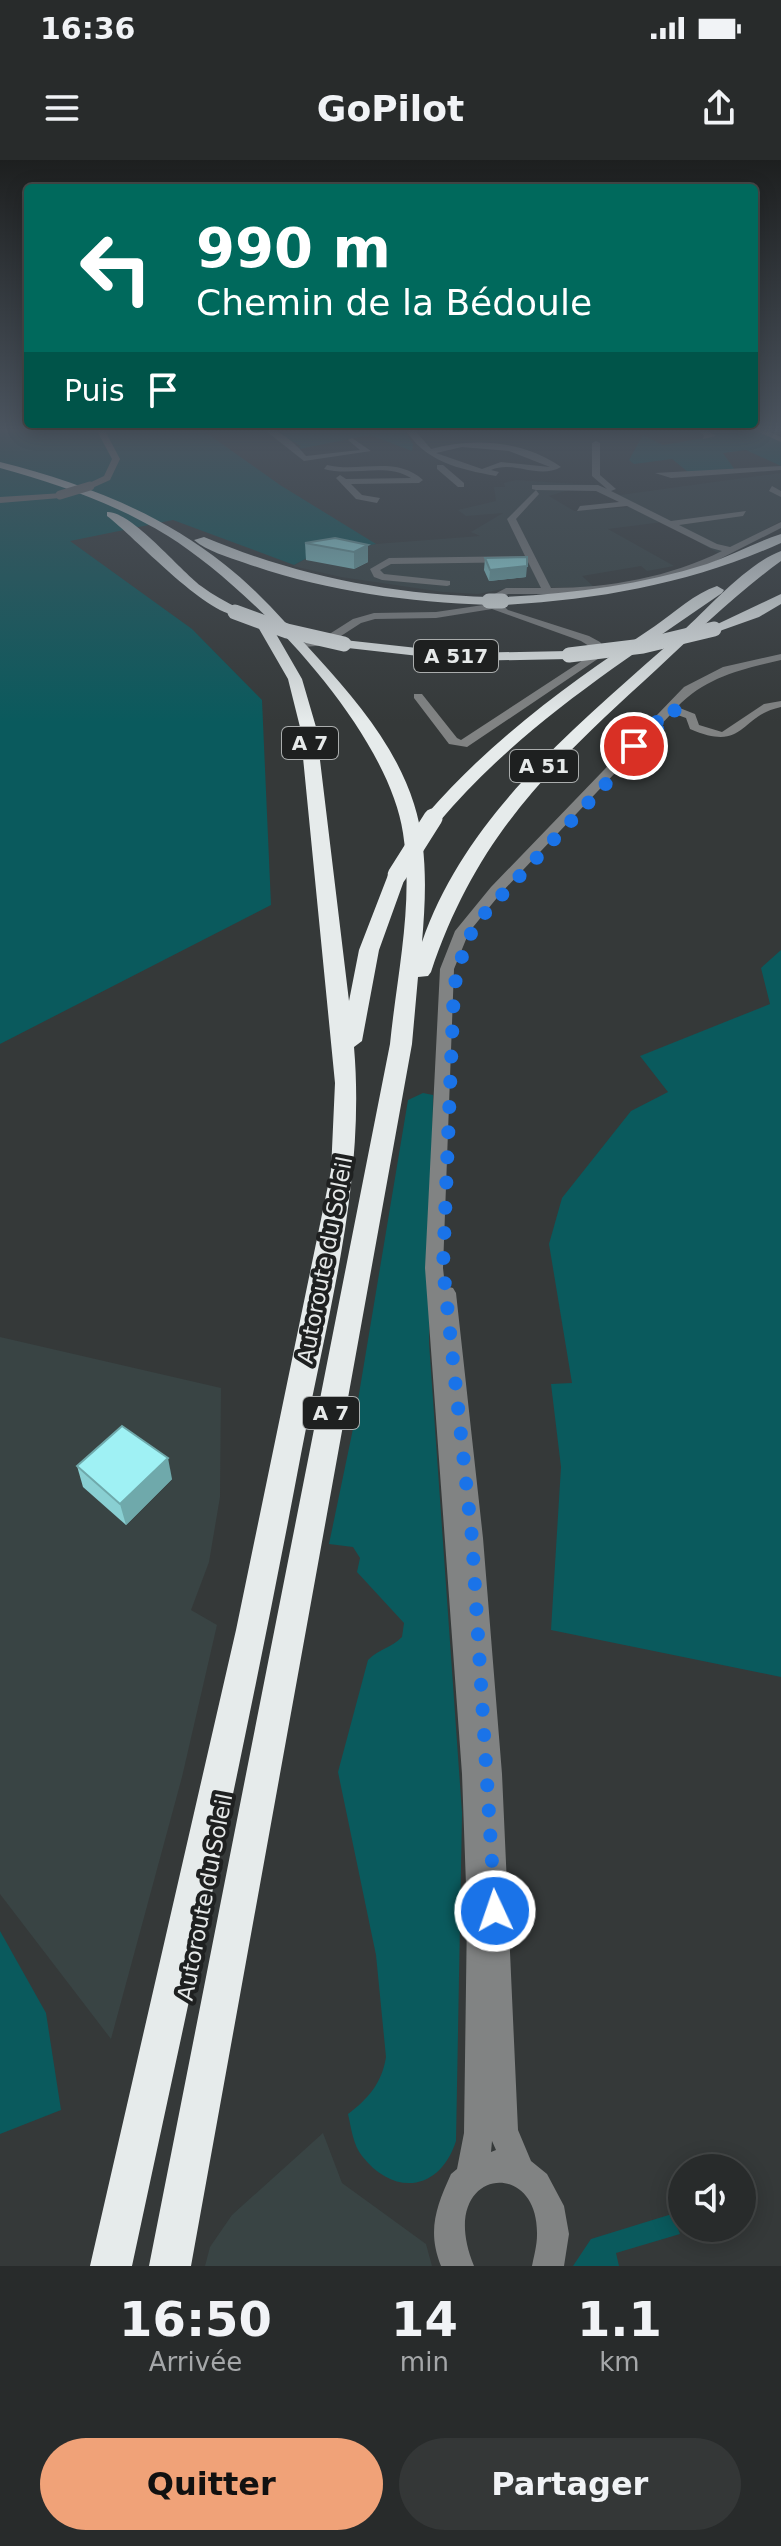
<!DOCTYPE html>
<html lang="fr">
<meta charset="utf-8">
<style>
body{margin:0;font-family:"DejaVu Sans",sans-serif;background:#343737;color:#f1f3f6;height:100vh;display:flex;flex-direction:column;font-size:30px;white-space:nowrap}
*{box-sizing:border-box;margin:0}
p{font-size:26px;color:#a5a7a9}
.icon{flex:none;width:44px;height:44px;fill:none;stroke:currentColor;stroke-width:2;stroke-linecap:round;stroke-linejoin:round}
.map{position:relative;height:2106px;overflow:hidden}
.side{display:flex;flex-direction:column;background:#282b2b;flex:1}
.side>*{flex:none}
.top-card{position:absolute;left:24px;top:24px;width:734px;height:244px;border-radius:8px;box-shadow:0 4px 20px #0003,0 0 0 2px #444747;background:#00695c;color:#fff;overflow:hidden}
.buttons{position:absolute;left:668px;top:1994px;display:grid;gap:16px}
.buttons a{display:grid;place-items:center;width:88px;height:88px;border-radius:50%;background:#282b2b;box-shadow:0 4px 20px #0003,0 0 0 2px #444747;font-size:40px}
.pin{position:absolute;display:grid;place-items:center;width:68px;height:68px;color:#fff;margin:-34px;border:4px solid #fff;border-radius:50%;box-shadow:0 2px 8px #0007}
.me{position:absolute;width:88px;margin:-44px;rotate:357deg;stroke-linejoin:round;filter:drop-shadow(0 0 6px #0008)}
.turn{display:flex;align-items:center;gap:28px;height:168px;padding:0 40px;font-size:36px}
.turn .icon{width:104px;height:104px;stroke-width:2.5}
.turn b{display:block;font-size:56px;line-height:68px}
.then{display:flex;align-items:center;height:76px;padding:0 40px;background:#0003;gap:16px;font-size:30px}
.eta{display:flex;justify-content:space-evenly;align-items:center;height:136px;text-align:center}
.eta b{font-size:48px;font-weight:700;line-height:56px}
.cta{display:flex;gap:16px;margin-top:auto;padding:16px 40px}
.cta a{flex:1;height:92px;border-radius:48px;background:#f0a278;color:#111;font-size:32px;font-weight:700;line-height:92px;text-align:center}
.cta a+a{background:#343737;color:#f1f3f6}
.status{display:flex;justify-content:space-between;align-items:center;height:56px;padding:0 40px;background:#282b2b;direction:ltr}
.status svg{height:22px;fill:currentColor}
header{display:flex;justify-content:space-between;align-items:center;height:104px;padding:0 40px;background:#282b2b;font-size:36px;font-weight:700}
.map>svg:first-child{display:block}
</style>
<div class="status"><b>16:36</b><svg viewBox="0 0 49 12"><path d="M0 12V9h3v3zM5 12V6h3v6zM10 12V3h3v9zM15 12V0h3v12zM26 1h20v11H26zM47 4h2v5h-2z"/></svg></div>
<header><svg class="icon" aria-label="menu" viewBox="0 0 24 24"><path d="M4 6h16M4 12h16M4 18h16"/></svg>GoPilot<svg class="icon" aria-label="share" viewBox="0 0 24 24"><path d="M12 15V3M7 8l5-5 5 5M5 13v7h14v-7"/></svg></header>
<div class="map">
<svg width="781" height="2106" viewBox="0 0 781 2106">
<rect width="100%" height="100%" fill="#353939"/>
<g fill="#394444" fill-rule="evenodd">
<path d="M781 313V361L720 394 663 362 608 369 674 406 647 411 641 406 582 416 594 427 508 428 478 434 443 432 341 417 293 406 311 396 376 384 480 376 471 372 503 353 466 356 458 350 496 341 494 327H505L504 323 516 320 593 325 620 335ZM572 329 599 330 631 347 574 351 549 336Z"/>
<path d="M0 1177 221 1228 220 1337 209 1402 191 1450 217 1465 182 1617 111 1879 0 1734Z"/>
<path d="M323 1973 342 2023 426 2084 432 2106H205L210 2087 232 2055Z"/>
</g>
<g fill="#0a5a5d">
<path d="M0 267H198L280 325 376 384 311 396 294 405 173 360 70 381 192 469 262 540 271 745 0 884Z"/>
<path d="M317 267H403L413 284 412 291 370 275 299 289 301 286 277 273Z"/>
<path d="M698 267 748 268 781 281V306L746 290 723 293 735 310 688 312 672 299 634 304 629 300 643 275 663 285 716 276Z"/>
<path d="M781 790V1517L551 1470 561 1307 551 1224 572 1223 549 1084 562 1038 631 951 668 932 640 896 770 844 761 808Z"/>
<path d="M423 933 433 935 429 1183 462 1653 456 1981C440 2031 394 2037 362 1996 353 1985 351 1967 348 1954 368 1939 382 1923 386 1897L376 1795 338 1612 368 1500C379 1489 391 1488 402 1477L404 1463 357 1412 360 1398 353 1387 329 1384 354 1264 408 940Z"/>
<path d="M0 1771 46 1853 61 1950 0 1974Z"/>
<path d="M672 2054 680 2074 616 2093 619 2106H573L591 2079Z"/>
</g>
<g fill="none" stroke-linecap="round" stroke-linejoin="round">
<g fill="#818383" fill-rule="evenodd">
<path d="M95 267H103L120 299 110 320 90 329 87 324 104 316 112 299Z"/>
<path d="M261 267C278 267 296 284 306 296L360 290 348 280 352 278 371 291 304 301Z"/>
<path d="M404 267H412L431 289C473 277 525 281 561 307 538 320 514 300 491 310L499 312 496 316C459 309 424 302 404 267ZM462 287 509 291 550 307 501 302 482 309 436 293Z"/>
<path d="M485 267H506L507 268 503 270Z"/>
<path d="M691 267H702L716 276 703 279 704 275Z"/>
<path d="M747 267H759L781 277V282Z"/>
<path d="M596 281 600 283V315L616 329 611 331 671 361 746 351 743 356 679 365 717 384 730 387 781 362V368L708 405 642 424 580 434H508L497 440 508 450 589 476 600 482 608 492 467 587 449 584 414 538V534H422L457 578 461 580 597 491 581 481 492 449 436 458 375 459 361 463 327 485 304 487V483L320 480 353 459 374 453 436 452 490 444 493 440 491 436 506 428H541L528 402 391 404 380 410 384 414 450 421V425L447 426 382 420 374 417 370 409 389 398 525 396 507 359 536 330 532 329V325H598L607 329 592 316V283ZM536 330 596 331 619 342 580 346 577 351 627 346 711 388 722 391C670 417 609 428 551 428L516 359 539 334Z"/>
<path d="M327 305C359 313 396 295 423 320L419 323 351 324 362 335 380 338 377 343 356 339 336 318 340 315 346 319 411 318C386 302 352 317 324 309Z"/>
<path d="M437 305H443L464 323V327H458L437 309Z"/>
<path d="M781 306V310L671 318 655 313Z"/>
<path d="M772 326 781 331V337L769 331Z"/>
<path d="M63 333 60 338 0 343V337Z"/>
<path d="M781 494V500C742 509 706 517 677 547L695 554 699 565 722 572 764 544 781 541V547C738 556 746 593 690 569L686 558 672 553 501 733 469 772 454 809 443 1108 445 1126 453 1128 456 1133 483 1378 502 1614 518 1970 531 2001 547 2014 564 2046 569 2074 564 2106H532C534 2096 537 2085 537 2075 539 1994 434 2009 474 2106H441C427 2071 436 2047 451 2014L457 2009 464 1973 467 1753 462 1614 425 1108 440 809 455 771 491 727 684 527 723 507ZM492 1981 496 1990 491 1992Z"/>
</g>
<g fill="#e6ebeb" fill-rule="evenodd">
<path d="M0 302C80 322 159 352 224 404 259 431 288 466 318 498 357 541 396 587 414 644 428 688 426 736 422 782 467 651 583 561 682 472 708 448 748 403 781 391V401C737 433 697 472 657 509 553 604 477 674 431 812L428 816 418 817 412 884 191 2106H149L390 884C397 814 414 743 403 673 388 571 254 430 168 376 116 344 58 324 0 308Z"/>
<path d="M107 352C130 350 180 410 201 426 213 435 226 442 240 449V455C209 459 135 377 107 356Z"/>
<path d="M781 374V383C692 423 600 440 502 445L496 441 489 445C405 442 324 431 245 403 228 397 207 391 194 380L204 377C297 416 389 434 489 437L496 441 502 437C572 434 640 425 707 404 732 395 756 382 781 374Z"/>
<path d="M717 426 724 430 722 433C621 503 519 567 439 662H427V654C493 578 571 522 655 466 674 453 695 433 717 426Z"/>
<path d="M781 434V444L759 457 714 473 707 469Z"/>
<path d="M265 463 272 467 302 519 316 567 349 841 359 790 388 715 397 710 406 715 379 790 362 881 354 887C366 1024 326 1160 301 1294 250 1565 190 1835 132 2106H90L236 1470 331 1011 335 923 300 567 288 519 258 467Z"/>
<path d="M344 480 463 493 569 491 576 495 569 499 463 501 339 487 337 484Z"/>
</g>
<path stroke="#818383" stroke-width="9" d="M60 335 90 326"/>
<g stroke="#e6ebeb" stroke-width="15">
<path d="M489 441H502"/>
<path d="M235 452 287 471 344 484"/>
<path d="M569 495 643 486 714 469"/>
</g>
<path stroke="#e6ebeb" stroke-width="19" d="M397 715 433 658"/>
</g>
<g fill="#89cfd2">
<path d="M305 383 368 385V402L354 409 306 400Z"/>
<path d="M485 398 526 417 489 421 484 410Z"/>
<path d="M77 1306 172 1319 126 1365 83 1327Z"/>
</g>
<g fill="#6fa9ab">
<path d="M368 385V402L354 409V392Z"/>
<path d="M527 406 526 417 489 421 490 410Z"/>
<path d="M168 1298 172 1319 126 1365 120 1344Z"/>
</g>
<g fill="#9ff1f4" stroke="#6fa9ab" stroke-width="2">
<path d="M335 378 368 385 354 392 305 383Z"/>
<path d="M527 397V406L490 410 485 398Z"/>
<path d="M122 1266 168 1298 120 1344 77 1306Z"/>
</g>
<linearGradient id="sky" x2="0" y2="1"><stop stop-color="#1d1f1f"/><stop offset="0.48" stop-color="#4b545f"/><stop offset="1" stop-color="#4b545f" stop-opacity="0"/></linearGradient>
<rect width="781" height="562" fill="url(#sky)"/>
<g fill="none" stroke-linecap="round" stroke-linejoin="round">
<path stroke="#1a73e8" stroke-width="14" stroke-dasharray="0 25.2" d="M495 1751 472 1378 443 1107 454 827 466 781 485 753 675 550 670 548 634 586"/>
</g>
<g text-anchor="middle" dominant-baseline="central" stroke-width="8" stroke-linejoin="round" paint-order="stroke">
<g fill="#1e2020" stroke="#aaadad" stroke-width="2">
<rect x="414" y="480" width="84" height="32" rx="6"/>
<rect x="282" y="567" width="56" height="32" rx="6"/>
<rect x="510" y="590" width="68" height="32" rx="6"/>
<rect x="303" y="1237" width="56" height="32" rx="6"/>
</g>
<g font-size="20" font-weight="bold" fill="#e6e9e9">
<text x="456" y="496">A 517</text>
<text x="310" y="583">A 7</text>
<text x="544" y="606">A 51</text>
<text x="331" y="1253">A 7</text>
</g>
<g font-size="22" fill="#e6e9e9" stroke="#1e2020">
<text transform="translate(325 1100) rotate(-79)">Autoroute du Soleil</text>
<text transform="translate(205 1737) rotate(-79)">Autoroute du Soleil</text>
</g>
</g>
</svg>
<div class="buttons">
<a><svg class="icon" aria-label="sound" viewBox="0 0 24 24"><path d="M4 9h4l5-4v14l-5-4H4zM17 9q2 3 0 6"/></svg></a>
</div>
<div class="pin" style="left:634px;top:586px;background:#d93025"><svg class="icon" aria-label="arrive" viewBox="0 0 24 24"><path d="M6 21V4h12l-3 4 3 4H6"/></svg></div>
<svg class="me" style="left:495px;top:1751px" viewBox="-20 -20 40 40"><circle r="17" fill="#1a73e8" stroke="#fff" stroke-width="3"/><path d="M0-11L8 9 0 5-8 9z" fill="#fff"/></svg>
<div class="top-card">
<div class="turn"><svg class="icon" aria-label="left" viewBox="0 0 24 24"><path d="M17 20v-9H6M10 6l-5 5 5 5"/></svg><div><b>990 m</b>Chemin de la Bédoule</div></div>
<div class="then">Puis<svg class="icon" aria-label="arrive" viewBox="0 0 24 24"><path d="M6 21V4h12l-3 4 3 4H6"/></svg></div>
</div>
</div>
<section class="side">
<div class="eta">
<div><b>16:50</b><p>Arrivée</p></div>
<div><b>14</b><p>min</p></div>
<div><b>1.1</b><p>km</p></div>
</div>
<div class="cta"><a>Quitter</a><a>Partager</a></div>
</section>
